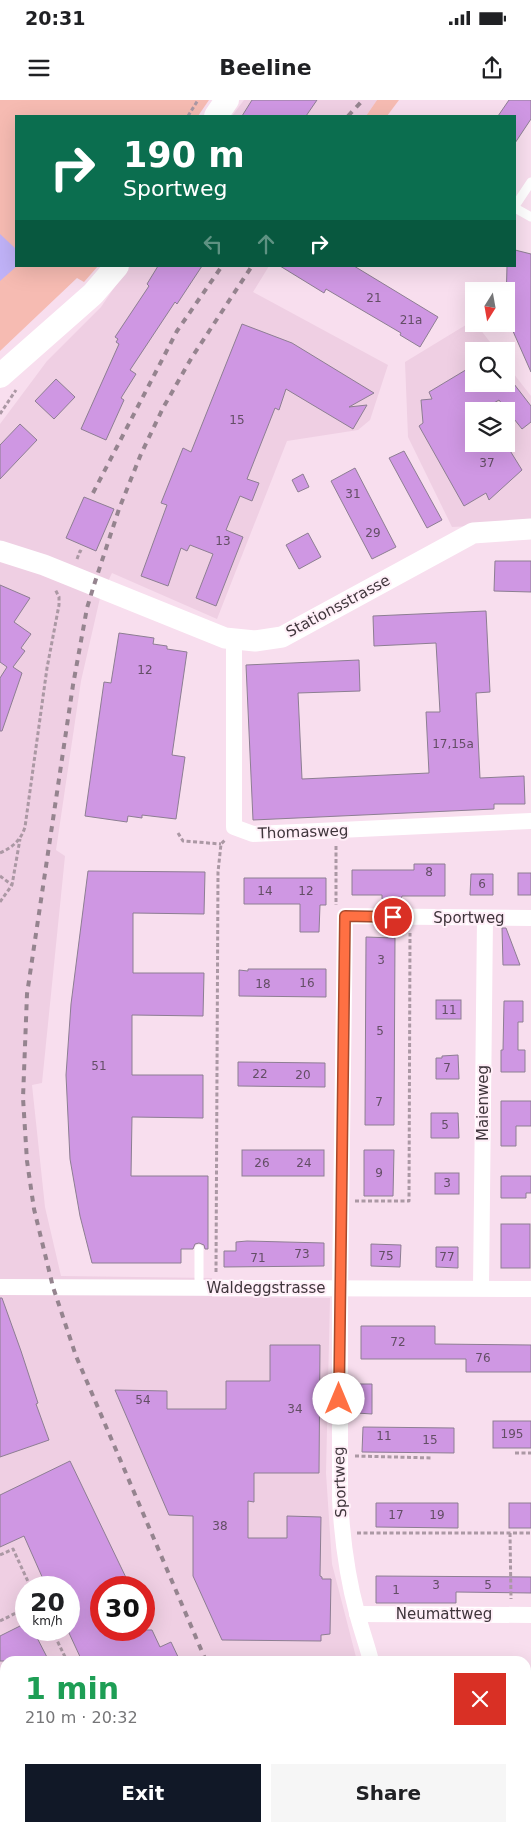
<!DOCTYPE html>
<meta charset="utf-8">
<style>
body{margin:0;font-family:"DejaVu Sans",sans-serif;background:#f6f6f6;color:#202124;height:100vh;display:flex;flex-direction:column;font-size:19px;white-space:nowrap}
*{box-sizing:border-box;margin:0}
p{font-size:16px;color:#757577}
.icon{flex:none;width:28px;height:28px;fill:none;stroke:currentColor;stroke-width:2;stroke-linecap:round;stroke-linejoin:round}
.map{position:relative;flex:1;overflow:hidden}
.sheet{position:absolute;left:0px;top:1556px;width:531px;height:176px;display:flex;flex-direction:column;background:#fff;border-radius:15px 15px 0 0;box-shadow:0 5px 20px #0002}
.sheet>*{flex:none}
.guide{position:absolute;left:15px;top:15px;width:501px;height:152px;border-radius:0px;box-shadow:0 5px 20px #0002;background:#0b6e4f;color:#fff;overflow:hidden}
.needle{width:32px;rotate:191deg}
.controls{position:absolute;left:465px;top:182px;display:grid;gap:10px}
.controls a{display:grid;place-items:center;width:50px;height:50px;border-radius:0px;background:#fff;box-shadow:0 5px 20px #0002;font-size:25px}
.speed{position:absolute;left:15px;top:1476px;display:flex;gap:10px;font-size:25px;font-weight:700;text-align:center}
.speed>*{display:grid;place-content:center;width:65px;height:65px;border-radius:50%;background:#fff;box-shadow:0 5px 20px #0002;line-height:1}
.speed small{font-size:12px;font-weight:400}
.speed .limit{border:8px solid #d22;background:#fff;color:#111}
.pin{position:absolute;display:grid;place-items:center;width:42px;height:42px;color:#fff;margin:-21px;border:2px solid #fff;border-radius:50%;box-shadow:0 1px 5px #0007}
.me{position:absolute;width:55px;margin:-28px;rotate:0deg;stroke-linejoin:round;filter:drop-shadow(0 0 4px #0008)}
.turn{display:flex;align-items:center;gap:18px;height:105px;padding:0 25px;font-size:22px}
.turn .icon{width:65px;height:65px;stroke-width:2.5}
.turn b{display:block;font-size:35px;line-height:42px}
.lanes{display:flex;align-items:center;height:48px;padding:0 25px;background:#0003;justify-content:center;gap:25px;direction:ltr}
.lanes .off{opacity:.35}
.round{display:grid;place-items:center;flex:none;width:52px;height:52px;border-radius:0px;background:#f6f6f6}
.head{display:flex;align-items:center;justify-content:space-between;height:85px;padding:0 25px}
h1{font-size:30px;font-weight:700;line-height:38px;color:#1e9e55}
.cta{display:flex;gap:10px;margin-top:auto;padding:10px 25px}
.cta a{flex:1;height:58px;border-radius:0px;background:#111827;color:#fff;font-size:20px;font-weight:700;line-height:58px;text-align:center}
.cta a+a{background:#f6f6f6;color:#202124}
.status{display:flex;justify-content:space-between;align-items:center;height:35px;padding:0 25px;background:#fff;direction:ltr}
.status svg{height:14px;fill:currentColor}
header{display:flex;justify-content:space-between;align-items:center;height:65px;padding:0 25px;background:#fff;font-size:22px;font-weight:700}
.map>svg:first-child{display:block}
</style>
<div class="status"><b>20:31</b><svg viewBox="0 0 49 12"><path d="M0 12V9h3v3zM5 12V6h3v6zM10 12V3h3v9zM15 12V0h3v12zM26 1h20v11H26zM47 4h2v5h-2z"/></svg></div>
<header><svg class="icon" aria-label="menu" viewBox="0 0 24 24"><path d="M4 6h16M4 12h16M4 18h16"/></svg>Beeline<svg class="icon" aria-label="share" viewBox="0 0 24 24"><path d="M12 15V3M7 8l5-5 5 5M5 13v7h14v-7"/></svg></header>
<div class="map">
<svg width="531" height="1732" viewBox="0 0 531 1732">
<rect width="100%" height="100%" fill="#f8deee"/>
<g fill="#efcfe3" fill-rule="evenodd">
<path d="M244 0H377L366 16H232Z"/>
<path d="M129 166H269L253 192 388 265 370 320 358 330 287 341 217 519 112 473 100 498 81 581 56 750 65 756 42 983 32 985 45 1107 61 1176 212 1178V1197L330 1198 326 1373 332 1464 357 1561H5V1728H409L410 1732H0V324L47 261 101 207ZM26 1488H69V1530H26ZM101 1488H144V1530H101Z"/>
<path d="M474 220V224H476L497 251H474V284H506V264L531 296V423L452 427 408 337 405 262ZM474 311H506V344H474Z"/>
</g>
<g fill="#f6bbb2">
<path d="M0 0H209L198 16H16V166H98L84 182 77 178 0 251Z"/>
<path d="M377 0H399L387 16H366Z"/>
</g>
<path fill="#c0b2f7" d="M0 134 16 149 17 166 0 181Z"/>
<g fill="#cf97e3" stroke="#8d7e92">
<path d="M252 0H317L306 16H242Z"/>
<path d="M509 0H531V19L515 43V16H498Z"/>
<path d="M515 150 531 154V272L512 229 506 204 507 166H515Z"/>
<path d="M158 166H202L177 204 175 202 130 270 136 274 121 298 124 300 106 340 81 329 119 244 116 242 118 239 115 237 149 186 147 184Z"/>
<path d="M280 166H354L438 217 420 247 400 235 401 233 326 189 324 193Z"/>
<path d="M242 224 292 243 374 293 349 307 367 305 353 329 286 289 279 310 275 308 247 379 259 383 252 401 240 396 226 430 243 437 216 506 196 498 213 454 190 445 187 451 181 448 168 486 141 476 167 405 161 403 183 348 191 352Z"/>
<path d="M474 265V284H514L531 306V322L522 329 499 300 480 311H474V344H500L505 351 509 349 522 370 489 400 486 393 464 406 419 326 423 323 421 300 432 299 429 292Z"/>
<path d="M56 279 75 297 54 319 35 301Z"/>
<path d="M20 324 37 340 0 379V345Z"/>
<path d="M404 351 442 420 427 428 389 358Z"/>
<path d="M355 368 396 447 372 459 331 381Z"/>
<path d="M303 374 309 387 298 392 292 380Z"/>
<path d="M84 397 114 409 96 451 66 438Z"/>
<path d="M308 433 321 457 299 469 286 445Z"/>
<path d="M495 461H531V492L494 491Z"/>
<path d="M0 485 30 498 14 522 31 534 21 548 25 551 13 567 22 573 2 631H0V578L7 567 0 562Z"/>
<path d="M486 511 490 592 476 593 480 678 524 676 525 704H494V709L253 720 246 565 359 560 360 591 298 593 302 679 429 673 426 612H440L436 543 374 546 373 516Z"/>
<path d="M119 533 154 538 153 544 167 546V549L187 552 172 655 185 657 176 719 142 715V718L128 716 127 722 85 716 104 582 111 583Z"/>
<path d="M414 764H445V796H402L401 799H382V795H352V770H414Z"/>
<path d="M88 771 205 772 204 814 133 813V873H204L203 916 132 915V975H203V1018L132 1017 131 1076H208V1149H205L204 1145 199 1143 195 1144 193 1149H181V1163H92L80 1116 70 1059 66 975 71 904Z"/>
<rect x="518" y="773" width="13" height="22"/>
<path d="M471 774H493V795H470Z"/>
<path d="M244 778H326V805H320L319 832H300V804H244Z"/>
<path d="M502 828H506L520 865H503Z"/>
<path d="M366 837 395 838 394 1025H365Z"/>
<path d="M248 869H326V897L239 896V870L248 871Z"/>
<rect x="436" y="900" width="25" height="19"/>
<path d="M504 901H523V922H518V950H525V972H501V950H503Z"/>
<path d="M458 955 459 979H436V958H442V956Z"/>
<path d="M238 962 325 963V987L238 986Z"/>
<path d="M501 1001H531V1026H516V1046H501Z"/>
<path d="M431 1013H458L459 1038H431Z"/>
<rect x="242" y="1050" width="82" height="26"/>
<path d="M364 1050H394L393 1096H364Z"/>
<rect x="435" y="1073" width="24" height="21"/>
<path d="M501 1076H531V1093H526V1098H501Z"/>
<rect x="501" y="1124" width="29" height="44"/>
<path d="M247 1141 324 1143V1166L224 1167V1151H236V1142Z"/>
<path d="M371 1144 401 1145 400 1167 371 1166Z"/>
<path d="M436 1147H458V1168L436 1167Z"/>
<path d="M0 1198H2L21 1251 38 1303 36 1304 49 1340 0 1357Z"/>
<path d="M361 1226H435V1244L531 1245V1272H466V1259H361Z"/>
<path d="M270 1245H320L319 1373H254V1402L248 1401V1438H287V1416L321 1417 320 1476 322 1477V1479H331L330 1534 321 1535V1541L222 1540 193 1476V1416L169 1415 115 1290 167 1291V1309H226V1281H270Z"/>
<path d="M357 1284H372V1314L357 1313Z"/>
<rect x="493" y="1321" width="38" height="27"/>
<path d="M363 1327 454 1328V1353L362 1352Z"/>
<path d="M70 1361 131 1488H101V1530H152L160 1547 171 1542 180 1561H82L69 1533V1488H47L24 1436 0 1447V1395Z"/>
<path d="M376 1403H458V1428L376 1427Z"/>
<rect x="509" y="1403" width="22" height="25"/>
<path d="M376 1476 531 1477V1493L456 1492V1503H376Z"/>
<path d="M26 1523V1530H33L49 1561H0V1536Z"/>
</g>
<g fill="none" stroke-linecap="round" stroke-linejoin="round">
<g stroke="#ab98a4" stroke-width="3" stroke-dasharray="4 2.5" stroke-linecap="butt">
<path d="M188 16 198 0"/>
<path d="M0 314 16 290"/>
<path d="M77 459 80 451 82 452"/>
<path d="M178 733 183 741 221 744"/>
<path d="M336 746V805"/>
<path d="M0 753C13 747 21 740 25 727L47 568 59 505V497L55 489"/>
<path d="M0 776 12 785"/>
<path d="M0 802 12 785 20 739"/>
<path d="M355 1101H409L410 833"/>
<path d="M216 1172 218 772 221 744 225 740"/>
<path d="M515 1353H531"/>
<path d="M355 1356 432 1358"/>
<path d="M357 1433H531"/>
<path d="M510 1433 511 1499"/>
<path d="M0 1455 13 1449 31 1488"/>
<path d="M0 1521 26 1508"/>
<path d="M52 1530 67 1561"/>
<path d="M526 1583H531"/>
<path d="M494 1728V1732"/>
<path d="M27 1732 36 1728"/>
</g>
<g stroke="#fff" stroke-width="9">
<path d="M515 106 531 82"/>
<path d="M515 108 531 117"/>
<path d="M199 1149V1187"/>
</g>
<g stroke="#fff" stroke-width="16">
<path d="M234 540V727L253 734 531 721"/>
<path d="M0 1187 531 1189"/>
<path d="M481 1188 485 818"/>
<path d="M357 1514 531 1515"/>
<path d="M371 1561C367 1545 361 1529 357 1513 347 1476 342 1437 340 1399V1188L345 816 531 818"/>
<path d="M419 1728 420 1732"/>
</g>
<path stroke="#fff" stroke-width="21" d="M0 451 44 465 225 538 255 541 282 537 473 433 531 429"/>
<g stroke="#fff" stroke-width="24">
<path d="M216 16 227 0"/>
<path d="M0 276 93 194 117 166"/>
</g>
<g stroke="#95848f" stroke-width="4" stroke-dasharray="6 6" stroke-linecap="butt">
<path d="M348 16 363 0"/>
<path d="M93 393 177 231 222 166"/>
<path d="M206 1561 76 1256 53 1187 34 1109 27 1061 23 998 27 894 73 585 87 508 94 485 119 409 141 354 163 308 192 257 252 166"/>
<path d="M277 1728 279 1732"/>
</g>
</g>
<g fill="none" stroke-linecap="round" stroke-linejoin="round">
<defs>
<path id="route" d="M339 1299 345 816 393 817"/>
</defs>
<use href="#route" stroke="#a6492c" stroke-width="12"/>
<use href="#route" stroke="#ff7043" stroke-width="9"/>
</g>
<g text-anchor="middle" dominant-baseline="central" stroke-width="4" stroke-linejoin="round" paint-order="stroke">
<g font-size="12" fill="#634e65">
<text x="374" y="198">21</text>
<text x="411" y="220">21a</text>
<text x="237" y="320">15</text>
<text x="487" y="363">37</text>
<text x="353" y="394">31</text>
<text x="373" y="433">29</text>
<text x="223" y="441">13</text>
<text x="145" y="570">12</text>
<text x="453" y="644">17,15a</text>
<text x="429" y="772">8</text>
<text x="482" y="784">6</text>
<text x="265" y="791">14</text>
<text x="306" y="791">12</text>
<text x="381" y="860">3</text>
<text x="307" y="883">16</text>
<text x="263" y="884">18</text>
<text x="449" y="910">11</text>
<text x="380" y="931">5</text>
<text x="99" y="966">51</text>
<text x="447" y="968">7</text>
<text x="260" y="974">22</text>
<text x="303" y="975">20</text>
<text x="379" y="1002">7</text>
<text x="445" y="1025">5</text>
<text x="262" y="1063">26</text>
<text x="304" y="1063">24</text>
<text x="379" y="1073">9</text>
<text x="447" y="1083">3</text>
<text x="302" y="1154">73</text>
<text x="386" y="1156">75</text>
<text x="447" y="1157">77</text>
<text x="258" y="1158">71</text>
<text x="398" y="1242">72</text>
<text x="483" y="1258">76</text>
<text x="143" y="1300">54</text>
<text x="295" y="1309">34</text>
<text x="512" y="1334">195</text>
<text x="384" y="1336">11</text>
<text x="430" y="1340">15</text>
<text x="396" y="1415">17</text>
<text x="437" y="1415">19</text>
<text x="220" y="1426">38</text>
<text x="436" y="1485">3</text>
<text x="488" y="1485">5</text>
<text x="396" y="1490">1</text>
</g>
<g font-size="15" fill="#3f353b" stroke="#ffeff8">
<text transform="translate(338 506) rotate(-28)">Stationsstrasse</text>
<text transform="translate(303 732) rotate(-2)">Thomasweg</text>
<text x="469" y="818">Sportweg</text>
<text transform="translate(483 1003) rotate(-90)">Maienweg</text>
<text x="266" y="1188">Waldeggstrasse</text>
<text transform="translate(340 1382) rotate(-92)">Sportweg</text>
<text x="444" y="1514">Neumattweg</text>
</g>
</g>
</svg>
<div class="controls">
<a><svg class="needle" viewBox="-14 -14 28 28"><path d="M0-13l5 13h-10z" fill="#e53935"/><path d="M0 13l5-13h-10z" fill="#757577"/></svg></a>
<a><svg class="icon" aria-label="search" viewBox="0 0 24 24"><circle cx="10" cy="10" r="6"/><path d="M15 15l6 6"/></svg></a>
<a><svg class="icon" aria-label="layers" viewBox="0 0 24 24"><path d="M12 4l9 5-9 5-9-5zM3 14l9 5 9-5"/></svg></a>
</div>
<div class="speed"><div>20<small>km/h</small></div><div class="limit">30</div></div>
<div class="pin" style="left:393px;top:817px;background:#d93025"><svg class="icon" aria-label="arrive" viewBox="0 0 24 24"><path d="M6 21V4h12l-3 4 3 4H6"/></svg></div>
<svg class="me" style="left:339px;top:1299px" viewBox="-20 -20 40 40"><circle r="19" fill="#fff"/><path d="M0-13L10 11 0 6-10 11z" fill="#ff7043"/></svg>
<div class="guide">
<div class="turn"><svg class="icon" aria-label="right" viewBox="0 0 24 24"><path d="M7 20v-9h11M14 6l5 5-5 5"/></svg><div><b>190 m</b>Sportweg</div></div>
<div class="lanes"><svg class="icon off" aria-label="left" viewBox="0 0 24 24"><path d="M17 20v-9H6M10 6l-5 5 5 5"/></svg><svg class="icon off" aria-label="ahead" viewBox="0 0 24 24"><path d="M12 20V5M6 11l6-6 6 6"/></svg><svg class="icon" aria-label="right" viewBox="0 0 24 24"><path d="M7 20v-9h11M14 6l5 5-5 5"/></svg></div>
</div>
<section class="sheet">
<div class="head"><div><h1>1 min</h1><p>210 m · 20:32</p></div><a class="round" style="background:#d93025;color:#fff"><svg class="icon" aria-label="close" viewBox="0 0 24 24"><path d="M6 6l12 12M18 6L6 18"/></svg></a></div>
<div class="cta"><a>Exit</a><a>Share</a></div>
</section>
</div>
